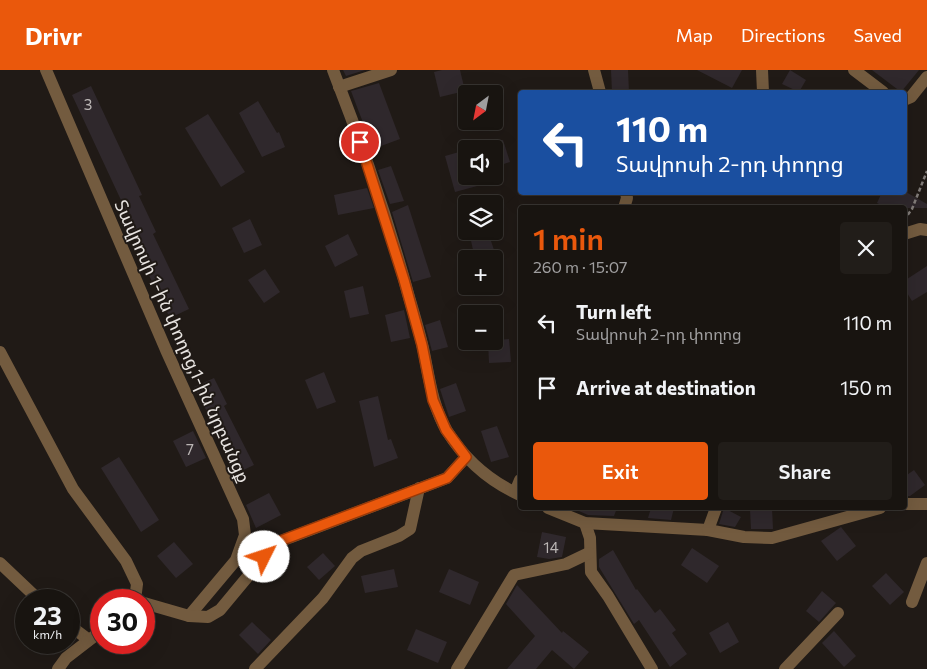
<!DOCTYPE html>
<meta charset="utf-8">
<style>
body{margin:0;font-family:Commissioner,"Noto Sans Armenian",sans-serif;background:#211d19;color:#f1f3f6;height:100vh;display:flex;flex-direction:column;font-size:19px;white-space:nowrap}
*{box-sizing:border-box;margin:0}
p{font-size:16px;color:#9f9e9f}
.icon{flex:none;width:28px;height:28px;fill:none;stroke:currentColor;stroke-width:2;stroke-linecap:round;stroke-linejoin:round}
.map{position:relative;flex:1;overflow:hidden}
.sheet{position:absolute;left:518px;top:135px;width:389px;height:305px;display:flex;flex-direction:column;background:#181410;border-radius:5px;box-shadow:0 5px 20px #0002,0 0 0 1px #363330}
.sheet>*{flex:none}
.top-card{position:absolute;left:518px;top:20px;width:389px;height:105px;border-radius:5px;box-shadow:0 5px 20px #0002,0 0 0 1px #363330;background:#1a4fa0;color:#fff;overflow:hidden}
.needle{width:32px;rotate:212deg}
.tools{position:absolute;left:458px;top:15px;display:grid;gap:10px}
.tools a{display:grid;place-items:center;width:45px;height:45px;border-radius:5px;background:#181410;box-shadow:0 5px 20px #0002,0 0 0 1px #363330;font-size:25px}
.speed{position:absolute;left:15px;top:519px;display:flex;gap:10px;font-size:25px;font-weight:700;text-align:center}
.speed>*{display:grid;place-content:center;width:65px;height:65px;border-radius:50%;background:#181410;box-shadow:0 5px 20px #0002,0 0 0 1px #363330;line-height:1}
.speed small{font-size:12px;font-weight:400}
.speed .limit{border:8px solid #d22;background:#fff;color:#111}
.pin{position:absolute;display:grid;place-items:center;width:42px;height:42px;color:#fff;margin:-21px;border:2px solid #fff;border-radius:50%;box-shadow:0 1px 5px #0007}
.me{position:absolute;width:55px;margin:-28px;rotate:49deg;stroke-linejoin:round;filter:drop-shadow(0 0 4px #0008)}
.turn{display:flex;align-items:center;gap:18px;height:105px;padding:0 15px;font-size:22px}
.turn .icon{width:65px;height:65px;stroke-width:2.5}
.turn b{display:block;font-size:35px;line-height:42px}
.round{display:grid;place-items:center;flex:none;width:52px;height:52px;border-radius:5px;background:#211d19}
.summary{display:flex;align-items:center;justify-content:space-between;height:85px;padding:0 15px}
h1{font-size:30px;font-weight:600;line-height:38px;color:#ea580c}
.action{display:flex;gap:10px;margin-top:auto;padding:10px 15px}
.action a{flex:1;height:58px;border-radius:5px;background:#ea580c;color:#fff;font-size:20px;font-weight:600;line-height:58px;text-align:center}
.action a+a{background:#211d19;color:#f1f3f6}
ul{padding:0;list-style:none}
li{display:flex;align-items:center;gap:15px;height:65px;padding:0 15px}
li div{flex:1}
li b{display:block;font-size:19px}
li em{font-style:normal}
header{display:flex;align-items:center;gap:30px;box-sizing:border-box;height:70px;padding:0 25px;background:#ea580c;color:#fff}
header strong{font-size:24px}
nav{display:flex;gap:28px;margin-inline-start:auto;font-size:18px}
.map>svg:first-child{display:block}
</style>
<header>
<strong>Drivr</strong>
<nav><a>Map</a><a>Directions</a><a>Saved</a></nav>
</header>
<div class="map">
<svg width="927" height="599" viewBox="0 0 927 599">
<rect width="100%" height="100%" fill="#201a16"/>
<g fill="#2f282c">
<path d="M343 0H365L346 6Z"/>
<path d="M442 0H460L465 21 440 27 434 2Z"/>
<path d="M611 0H628L629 22H612Z"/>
<path d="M697 0H742L732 18Z"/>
<path d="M790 0 806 10 799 22 782 14Z"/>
<path d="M872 0H919L901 22Z"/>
<path d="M379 13 400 69 373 79 351 21Z"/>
<path d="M91 16 142 125 139 126 156 162 153 164 189 239 170 248 139 185 142 183 124 145 127 143 72 25Z"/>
<path d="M258 31 277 63 279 62 285 77 262 87 239 43Z"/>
<path d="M208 44 245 102 221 117 185 58Z"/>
<path d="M503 70 510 92 494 97V73Z"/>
<path d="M466 80V106H474L477 116 455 122 445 86Z"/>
<path d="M391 96 404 131 390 134 378 100Z"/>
<path d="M367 118 374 138 338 145 334 125Z"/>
<path d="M882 122H906L927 134V138H887L877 133Z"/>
<path d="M408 135 431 207 413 212 392 142Z"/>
<path d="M250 149 262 175 244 183 232 158Z"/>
<path d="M488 162 497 189H475L470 166Z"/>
<path d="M348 164 358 185 335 197 325 176Z"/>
<path d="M927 196V222L912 231 904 218V211Z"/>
<path d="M265 199 280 222 264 233 248 210Z"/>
<path d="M363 216 369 244 350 248 344 221Z"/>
<path d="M404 240 410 268 391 272 385 245Z"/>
<path d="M440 250 448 277 432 281 425 255Z"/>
<path d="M509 269 511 292 489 293 488 271Z"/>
<path d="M324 302 336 332 317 339 305 310Z"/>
<path d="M214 308 227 334 224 336 254 395 235 404 222 378 225 376 194 317Z"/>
<path d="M456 313 466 341 449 347 440 319Z"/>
<path d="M378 326 388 370 391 369 398 388 374 397 359 331Z"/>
<path d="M497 356 509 387 491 392 481 361Z"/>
<path d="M193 361 206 388 186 397 173 371Z"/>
<path d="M119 387 159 450 141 462 101 398Z"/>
<path d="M914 400 925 415 910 426H904V407Z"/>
<path d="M269 423 281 445 256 458 246 435Z"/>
<path d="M572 438H617L614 446 588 445Z"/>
<path d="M651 438H674L671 450 648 448Z"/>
<path d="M724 438 741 447 735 457 719 454Z"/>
<path d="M772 438 773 459H751L750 439Z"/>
<path d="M841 457 856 476 837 491 821 471Z"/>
<path d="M542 462 566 467 562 487 549 489 537 487Z"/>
<path d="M174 472 193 494 176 508 157 486Z"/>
<path d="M692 478 719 496 707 513 681 495Z"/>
<path d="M613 480 636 520 637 519 655 543 660 539 676 560 672 563 687 584 670 597 639 550 634 554 599 497V489Z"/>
<path d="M323 483 335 496 319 510 307 497Z"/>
<path d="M394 499 398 517 365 523 361 506Z"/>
<path d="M449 499 479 512 470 535 439 522Z"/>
<path d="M886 503 904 522 890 535 872 516Z"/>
<path d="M517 515 562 563 563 561 589 582 574 599 552 580 536 599H507L535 566 506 534Z"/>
<path d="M822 521 836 533 819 552 806 541Z"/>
<path d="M252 552 271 570 258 584 239 565Z"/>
<path d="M728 552 739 572 720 583 709 563Z"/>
<path d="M416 559 447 572 438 593 407 580Z"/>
<path d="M834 561 856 586 844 597 822 573Z"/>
</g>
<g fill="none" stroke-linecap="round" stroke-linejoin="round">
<path stroke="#807b78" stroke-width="2.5" stroke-dasharray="4 2.5" stroke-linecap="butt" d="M904 150 912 139 927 101"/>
<g stroke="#735b3f" stroke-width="12">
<path d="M46 0 166 280 243 449 245 465 236 490 189 546"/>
<path d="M333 0C362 74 388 150 409 227 414 244 419 261 423 278 429 306 432 336 447 361 465 390 489 411 520 425"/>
<path d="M594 0 600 22"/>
<path d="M762 0 763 22"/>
<path d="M854 0 883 22"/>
<path d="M339 17 391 0"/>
<path d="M904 30 911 27 927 7"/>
<path d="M624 138 627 128 626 122"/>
<path d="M904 164 920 159 927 160"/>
<path d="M0 282 73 419 126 491 137 514 135 530"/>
<path d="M515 422 520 410"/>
<path d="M904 434H927"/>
<path d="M548 438 585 453 708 460 744 467 772 468 880 438"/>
<path d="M585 453 590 468 591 502 608 526 652 599"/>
<path d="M708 460 716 438"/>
<path d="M0 493 39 530"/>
<path d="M912 532 927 493"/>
<path d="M144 533 189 546 208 547 220 540 264 487 281 471 447 408 466 387"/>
<path d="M69 555 89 570"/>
<path d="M58 599 66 588 101 561"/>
<path d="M255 599 323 528 352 488 361 481 399 466 410 459 419 418"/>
<path d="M457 599 514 505 566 494 589 483"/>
<path d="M785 599 838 543"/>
</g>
</g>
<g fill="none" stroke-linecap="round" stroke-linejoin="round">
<defs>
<path id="route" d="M264 487 280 471 447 408 466 387 446 360 433 330 422 275 404 210 360 72"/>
</defs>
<use href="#route" stroke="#983908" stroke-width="12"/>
<use href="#route" stroke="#ea580c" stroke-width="9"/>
</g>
<g text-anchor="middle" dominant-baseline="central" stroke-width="4" stroke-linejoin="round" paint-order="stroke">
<g font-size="15" fill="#bab5b4">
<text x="88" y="34">3</text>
<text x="190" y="379">7</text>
<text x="551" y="477">14</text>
</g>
<g font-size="18" fill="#e8e4e1" stroke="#201a16">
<text transform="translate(183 271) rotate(66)">Տավրոսի 1-ին փողոց,1-ին նրբանցք</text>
</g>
</g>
</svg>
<div class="tools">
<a><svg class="needle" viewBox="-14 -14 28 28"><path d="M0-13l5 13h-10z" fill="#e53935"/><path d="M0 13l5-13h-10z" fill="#9f9e9f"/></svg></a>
<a><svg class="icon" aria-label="sound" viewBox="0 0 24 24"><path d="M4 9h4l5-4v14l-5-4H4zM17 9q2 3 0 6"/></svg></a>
<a><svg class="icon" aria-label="layers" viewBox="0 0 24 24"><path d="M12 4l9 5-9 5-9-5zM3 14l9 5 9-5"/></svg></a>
<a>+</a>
<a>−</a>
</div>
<div class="speed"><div>23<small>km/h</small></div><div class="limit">30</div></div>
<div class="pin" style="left:360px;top:72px;background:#d93025"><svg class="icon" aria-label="arrive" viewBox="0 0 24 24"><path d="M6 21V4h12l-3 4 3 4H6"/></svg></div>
<svg class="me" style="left:264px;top:487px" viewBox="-20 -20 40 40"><circle r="19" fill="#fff"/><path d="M0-13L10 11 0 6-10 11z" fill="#ea580c"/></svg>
<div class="top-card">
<div class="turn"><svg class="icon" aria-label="left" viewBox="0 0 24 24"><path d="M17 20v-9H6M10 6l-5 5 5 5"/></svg><div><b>110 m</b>Տավրոսի 2-րդ փողոց</div></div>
</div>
<section class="sheet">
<div class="summary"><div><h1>1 min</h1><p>260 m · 15:07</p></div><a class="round"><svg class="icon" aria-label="close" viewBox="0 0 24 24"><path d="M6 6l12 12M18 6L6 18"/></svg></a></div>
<ul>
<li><svg class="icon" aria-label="left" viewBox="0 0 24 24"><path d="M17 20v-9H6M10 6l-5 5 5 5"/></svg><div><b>Turn left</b><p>Տավրոսի 2-րդ փողոց</p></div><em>110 m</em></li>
<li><svg class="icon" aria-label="arrive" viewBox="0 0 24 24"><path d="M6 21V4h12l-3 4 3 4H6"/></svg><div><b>Arrive at destination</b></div><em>150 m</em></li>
</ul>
<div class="action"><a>Exit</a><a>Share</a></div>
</section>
</div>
